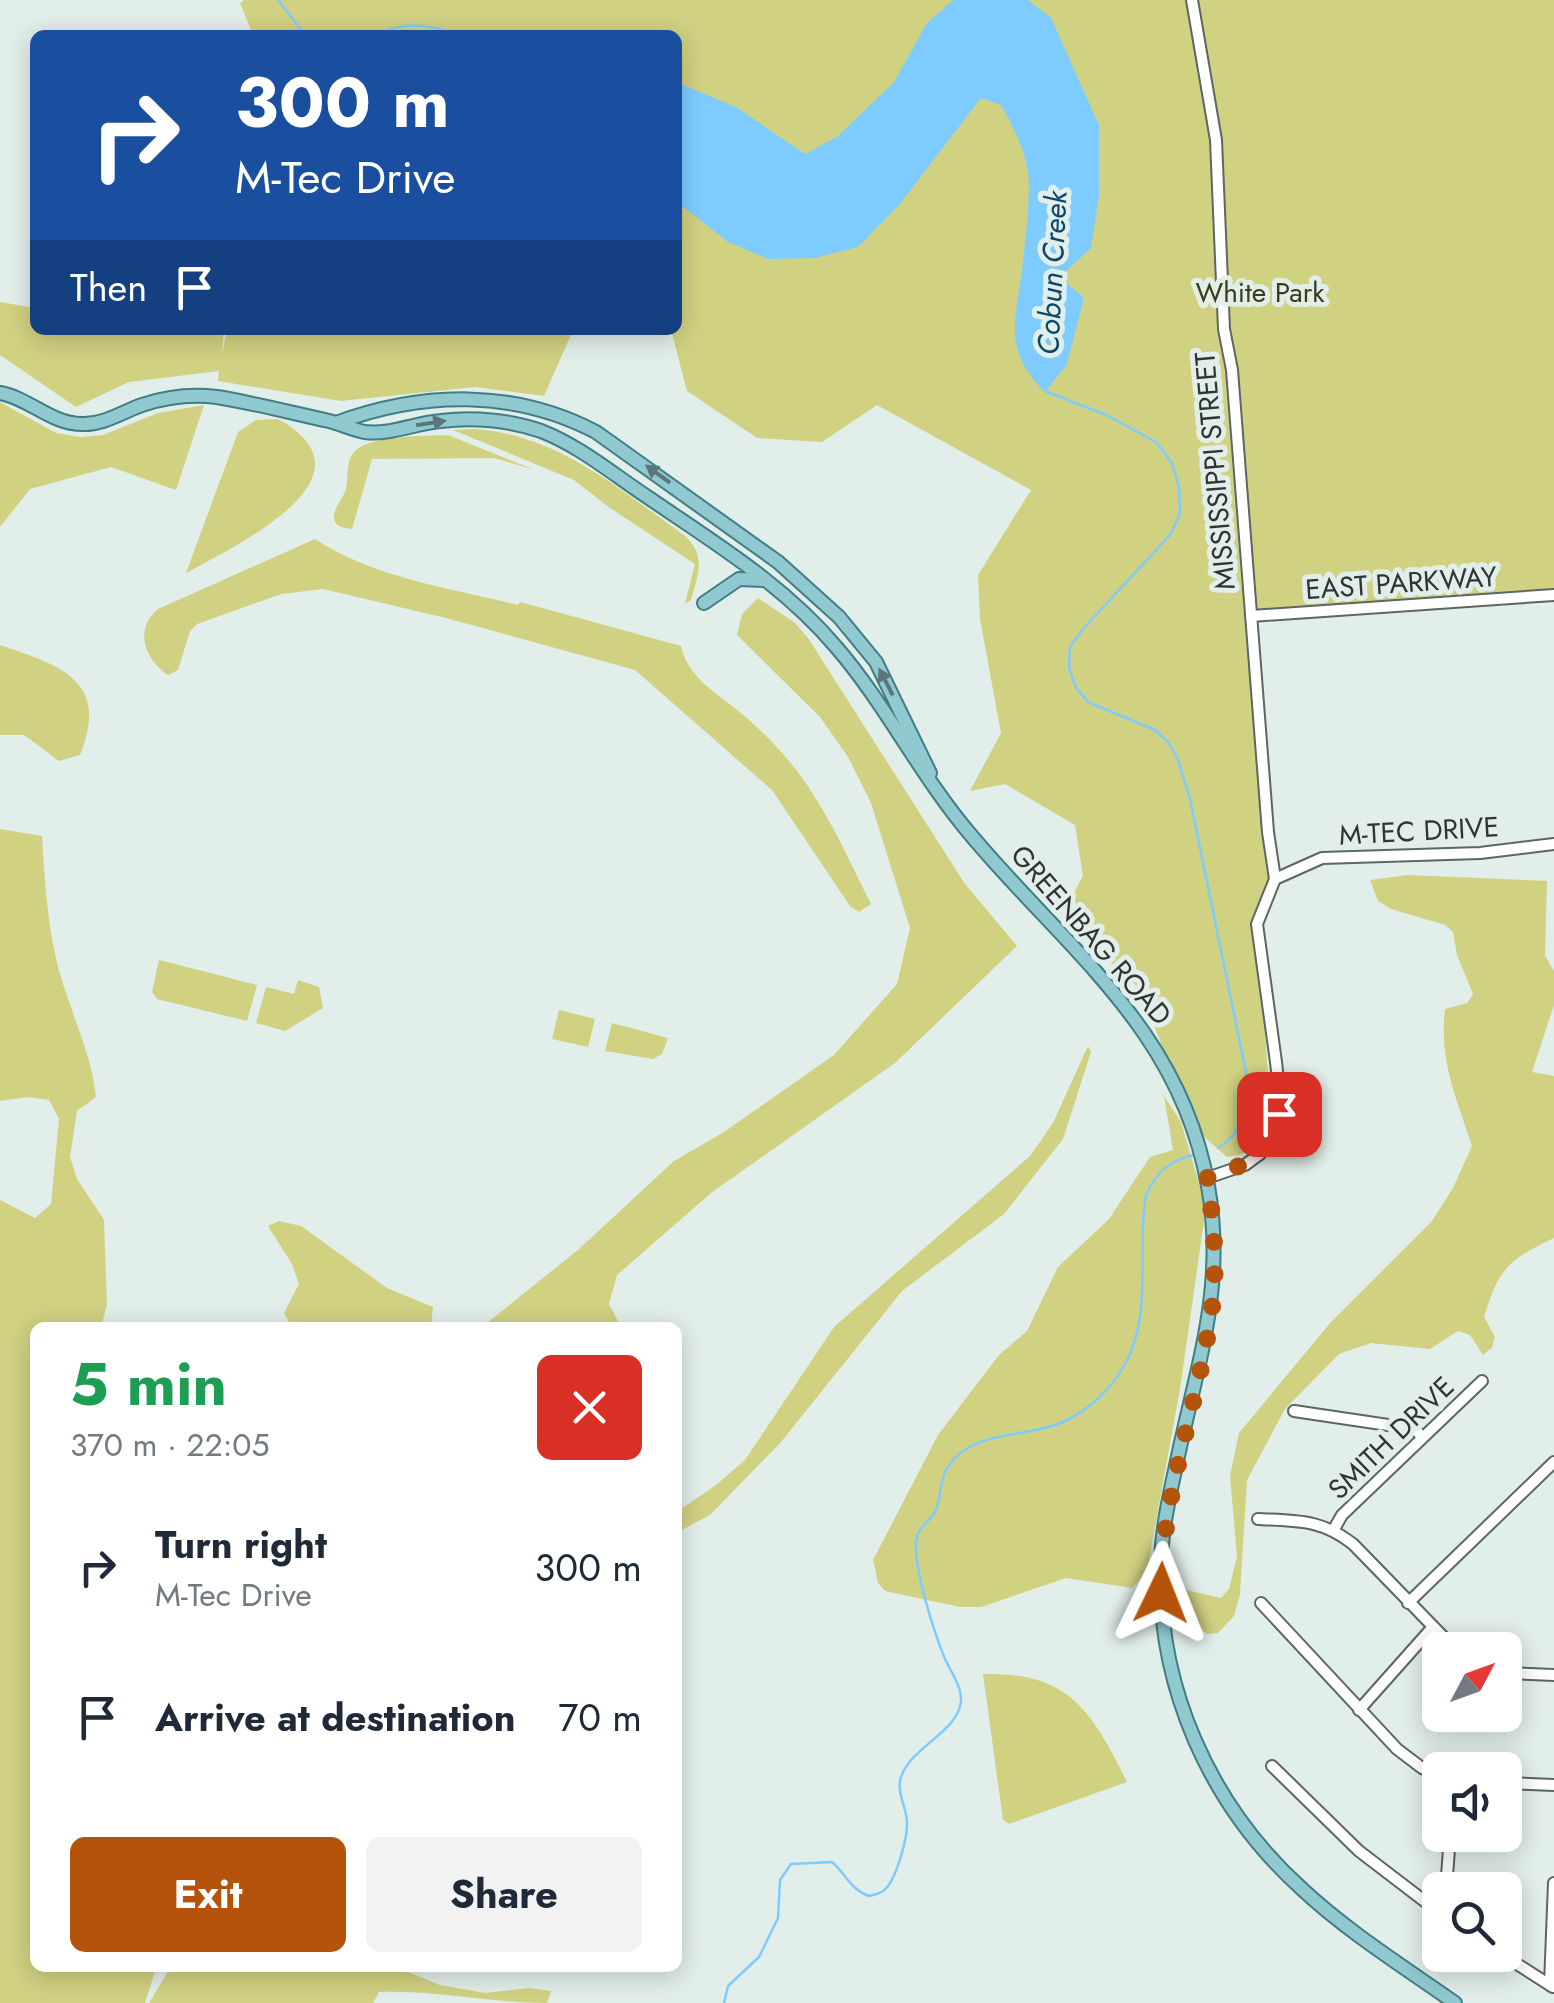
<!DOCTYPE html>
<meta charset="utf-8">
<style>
body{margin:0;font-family:Jost,sans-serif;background:#f2f2f3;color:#1f2937;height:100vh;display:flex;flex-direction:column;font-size:38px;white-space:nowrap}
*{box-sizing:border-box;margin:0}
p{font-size:32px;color:#747a83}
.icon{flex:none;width:55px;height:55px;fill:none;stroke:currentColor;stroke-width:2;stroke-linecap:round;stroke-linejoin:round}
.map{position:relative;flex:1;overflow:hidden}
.side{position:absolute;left:30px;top:1322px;width:652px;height:650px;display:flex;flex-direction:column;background:#fff;border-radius:15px;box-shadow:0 5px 25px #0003}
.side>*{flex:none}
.top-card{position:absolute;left:30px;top:30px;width:652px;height:305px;border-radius:15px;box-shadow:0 5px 25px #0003;background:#1a4fa0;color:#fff;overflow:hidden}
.needle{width:65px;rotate:49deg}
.tools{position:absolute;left:1422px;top:1632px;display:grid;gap:20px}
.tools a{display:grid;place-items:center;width:100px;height:100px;border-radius:15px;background:#fff;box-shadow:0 5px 25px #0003;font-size:50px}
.pin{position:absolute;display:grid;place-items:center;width:85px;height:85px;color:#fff;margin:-42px;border-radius:20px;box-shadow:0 5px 15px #0006}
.me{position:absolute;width:110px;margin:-55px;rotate:2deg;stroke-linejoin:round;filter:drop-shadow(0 0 8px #0008)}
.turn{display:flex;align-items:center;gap:35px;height:210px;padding:0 40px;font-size:45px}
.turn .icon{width:130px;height:130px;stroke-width:2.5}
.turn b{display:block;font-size:70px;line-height:85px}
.then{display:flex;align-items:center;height:95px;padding:0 40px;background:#0003;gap:20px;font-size:38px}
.round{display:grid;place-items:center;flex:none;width:105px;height:105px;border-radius:15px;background:#f2f2f3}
.head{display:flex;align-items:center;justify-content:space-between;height:170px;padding:0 40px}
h1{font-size:60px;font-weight:700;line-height:75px;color:#1e9e55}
.button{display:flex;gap:20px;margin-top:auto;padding:20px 40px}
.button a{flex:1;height:115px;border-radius:15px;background:#b45309;color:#fff;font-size:40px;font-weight:700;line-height:115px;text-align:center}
.button a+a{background:#f2f2f3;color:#1f2937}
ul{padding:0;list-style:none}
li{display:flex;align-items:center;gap:30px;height:150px;padding:0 40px}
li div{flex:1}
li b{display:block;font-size:38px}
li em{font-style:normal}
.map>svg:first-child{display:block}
</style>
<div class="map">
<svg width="1554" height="2003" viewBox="0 0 1554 2003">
<rect width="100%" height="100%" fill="#e2eeea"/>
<g fill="#d1d182">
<path d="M244 0H1554V595L1251 617 1275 879 1257 924 1271 1115C1261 1141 1255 1154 1227 1157L1193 1127 1140 989 1098 952 1063 912 1083 876 1075 825 1005 784 970 791 1001 733 980 619 978 575 1031 490 877 405 822 442 757 438 687 391 671 330H678V35H253L240 3Z"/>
<path d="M0 302 35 308V330H224L222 354 227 330H573L544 396 475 387 341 401 218 381 219 371 129 382 76 407 0 355Z"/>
<path d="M0 402 56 433 80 437 103 435 158 413 204 405 176 490 111 467 30 489 0 527Z"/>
<path d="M278 419C383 477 236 545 186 573L238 432 256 420Z"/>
<path d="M472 429C556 433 618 489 684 535 707 556 698 574 691 600L685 604 695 564 610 508 574 480 453 430Z"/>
<path d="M448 435 535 470 494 458 372 459 352 529C345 528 335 527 334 518 333 509 344 497 346 489 349 476 345 461 355 451 371 435 425 436 448 435Z"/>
<path d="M315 539C374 578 450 588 518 605L520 602 524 603 681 646C688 679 719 694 742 714 811 772 832 826 871 904L859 912 850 906 772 790 635 670 446 618 323 589 281 594 197 624 190 631 178 670 168 675C144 659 134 629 158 609Z"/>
<path d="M758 598 794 622 808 638 965 884 1017 946 895 1063 711 1193 617 1275 609 1304 621 1327H482L579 1249 674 1161 724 1132 834 1055 897 984 910 928 871 803 848 757 820 717 737 635 742 614Z"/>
<path d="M0 645C59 665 111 680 80 755L59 761 24 735H0Z"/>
<path d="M0 829 42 836C45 887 48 935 63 984 75 1022 92 1058 96 1097L77 1111 70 1157 77 1179 104 1220 107 1305 101 1327 35 1328V1968H156L145 2003H0V1200L35 1218 51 1204 59 1119 49 1100 28 1097 0 1101Z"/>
<path d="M1408 875 1547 881 1545 956 1554 971V1005L1532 1072 1554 1076V1238C1508 1260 1499 1268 1484 1317L1495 1337 1492 1348 1483 1355 1470 1335 1458 1331 1430 1349 1371 1343 1339 1354 1285 1409 1247 1480 1240 1594 1234 1616 1218 1633 1207 1634C1192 1622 1180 1610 1186 1590L1221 1598 1229 1589 1237 1556 1230 1476 1239 1433 1331 1322 1432 1221 1453 1188 1472 1146C1456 1097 1439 1061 1445 1009L1467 1003 1473 994 1457 955 1453 932 1445 925 1391 909 1378 901 1370 880Z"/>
<path d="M159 960 257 985 247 1021 157 999 152 992Z"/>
<path d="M298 980 319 987 323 1008 285 1031 256 1023 266 987 294 994Z"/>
<path d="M559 1010 595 1019 588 1047 552 1039Z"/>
<path d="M612 1023 668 1038 662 1054 653 1059 605 1051Z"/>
<path d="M1088 1046 1091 1052 1063 1139 1004 1214 902 1291 781 1442 710 1515 678 1532V1511L716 1485 745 1460 834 1327 1030 1156 1053 1123Z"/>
<path d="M1164 1096 1181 1122 1206 1207 1180 1389 1147 1571 1132 1588 1066 1578 981 1607H960L885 1591 878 1583 873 1560 938 1435 999 1355 1027 1331 1058 1267 1109 1219 1150 1157 1173 1150Z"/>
<path d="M279 1221 301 1226 387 1288 433 1307 431 1326 292 1327 284 1313 299 1284 292 1264 268 1226Z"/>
<path d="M983 1674C1070 1672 1091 1711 1127 1782L1009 1824 1003 1820Z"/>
<path d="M170 1968H399L440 1985 485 1993 529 1988 551 1991 547 2003C490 2003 436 1990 379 1992L373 2003H149Z"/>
</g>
<path fill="#7eccff" d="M953 0H1028L1051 18 1099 125V196L1091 248 1064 273 1068 284 1084 298 1067 364 1045 392C1003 350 1015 323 1022 270 1025 242 1029 213 1029 185 1029 157 1014 128 1001 105L981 98 899 205 858 247 815 258 768 259 728 242 678 203V83L736 107 805 154 838 136 894 82 927 23Z"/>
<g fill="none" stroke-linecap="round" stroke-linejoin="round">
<g stroke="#7eccff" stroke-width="2.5">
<path d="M278 0 305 35"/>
<path d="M379 35C402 21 432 24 456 35"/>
<path d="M1045 391 1106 415 1156 442 1172 463 1179 487 1180 514 1170 535 1083 629 1070 647 1069 668 1076 688 1088 702 1155 730 1169 743 1178 760 1190 799 1250 1092C1246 1114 1239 1136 1218 1148"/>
<path d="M724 2003 728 1986 759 1957 778 1918 780 1880 791 1864 832 1862C846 1874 851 1890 869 1896 873 1895 879 1894 883 1891 896 1882 908 1837 907 1821 906 1806 896 1792 901 1777 911 1747 959 1731 961 1701 962 1687 951 1672 945 1659 934 1632 914 1570 916 1542 918 1525 928 1524 935 1512 942 1499 939 1480 947 1468 972 1428 1025 1439 1063 1422 1088 1411 1111 1389 1124 1366 1154 1314 1136 1251 1146 1195 1156 1173 1169 1160 1194 1155"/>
</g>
<defs>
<g id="minor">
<path d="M1192 0 1216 140 1224 329 1232 370 1268 832 1275 879"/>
<path d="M1251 616 1554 595"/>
<path d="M1207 1178 1245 1165 1260 1154 1277 1124 1280 1099 1276 1062 1257 924 1275 879 1322 858 1480 853 1554 844"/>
<path d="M1294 1411 1415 1429 1422 1437"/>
<path d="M1258 1519C1297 1521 1321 1519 1353 1544L1456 1650"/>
<path d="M1334 1529 1342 1515 1482 1381"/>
<path d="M1261 1603 1397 1749 1422 1768 1440 1776"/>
<path d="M1408 1603 1554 1462"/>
<path d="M1505 1673 1554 1675"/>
<path d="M1359 1710 1432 1628"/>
<path d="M1272 1766 1359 1851 1440 1913"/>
<path d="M1505 1783 1554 1785"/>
<path d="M1446 1890 1450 1835"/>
<path d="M1503 1955 1553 1987"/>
<path d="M1550 1985 1554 1883"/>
</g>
<g id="major">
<path d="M0 393C29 398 51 424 82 424 103 425 122 412 142 405 166 397 192 394 217 397 254 403 292 413 329 421 341 424 353 430 365 432 390 435 416 423 441 421 473 417 510 420 541 431 580 446 614 475 649 498 716 544 784 585 837 648 886 705 920 775 970 834 1066 949 1180 1028 1208 1186 1226 1286 1197 1365 1177 1461 1170 1494 1162 1527 1161 1561 1156 1686 1210 1806 1302 1889 1348 1932 1404 1967 1455 2003"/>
<path d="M336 423C423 391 514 389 596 432L778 562 839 617 876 662 930 773"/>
<path d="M704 603 739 579 764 580"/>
</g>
</defs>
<use href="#minor" stroke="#5c6663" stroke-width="14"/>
<use href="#major" stroke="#407d84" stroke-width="16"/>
<use href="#minor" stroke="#fff" stroke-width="10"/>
<use href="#major" stroke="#91c9d0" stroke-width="12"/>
</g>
<defs><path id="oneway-solid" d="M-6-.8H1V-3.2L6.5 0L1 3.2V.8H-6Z" transform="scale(2.5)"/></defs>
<g fill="#5c777a">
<use href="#oneway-solid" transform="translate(431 423) rotate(-9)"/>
<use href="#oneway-solid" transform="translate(658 474) rotate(-144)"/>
<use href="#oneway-solid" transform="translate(886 682) rotate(-117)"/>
</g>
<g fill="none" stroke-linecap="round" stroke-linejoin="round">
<path stroke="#b45309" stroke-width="18" stroke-dasharray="0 32.4" d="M1161 1593C1161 1496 1197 1409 1211 1315 1218 1269 1214 1223 1207 1178 1243 1167 1271 1154 1279 1114"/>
</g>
<g text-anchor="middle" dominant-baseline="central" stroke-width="10" stroke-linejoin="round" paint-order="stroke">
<g font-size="28" fill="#3c3c18" stroke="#e2eeea">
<text x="1260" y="292">White Park</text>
</g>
<g font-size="28" fill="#303433" stroke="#e2eeea">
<text transform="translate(1215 471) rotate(-95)">MISSISSIPPI STREET</text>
<text transform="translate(1401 583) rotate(-4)">EAST PARKWAY</text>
<text transform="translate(1419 831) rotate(-3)">M-TEC DRIVE</text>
<text transform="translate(1091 935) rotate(49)">GREENBAG ROAD</text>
<text transform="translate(1391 1438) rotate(-44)">SMITH DRIVE</text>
</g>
<g font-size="30" font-style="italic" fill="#09486a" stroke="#e2eeea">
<text transform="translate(1052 273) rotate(-87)">Cobun Creek</text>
</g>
</g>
</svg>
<div class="tools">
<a><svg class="needle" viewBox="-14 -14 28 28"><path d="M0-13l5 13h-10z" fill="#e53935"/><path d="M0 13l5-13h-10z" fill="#747a83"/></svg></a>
<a><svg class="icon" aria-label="sound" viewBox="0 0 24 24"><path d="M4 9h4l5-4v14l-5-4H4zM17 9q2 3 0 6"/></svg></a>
<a><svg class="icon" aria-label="search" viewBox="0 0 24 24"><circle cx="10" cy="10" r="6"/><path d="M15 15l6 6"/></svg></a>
</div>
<div class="pin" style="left:1279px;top:1114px;background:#d93025"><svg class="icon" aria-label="arrive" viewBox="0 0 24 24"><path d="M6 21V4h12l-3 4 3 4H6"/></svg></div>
<svg class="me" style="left:1161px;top:1593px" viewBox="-20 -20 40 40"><path d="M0-17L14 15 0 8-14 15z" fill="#b45309" stroke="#fff" stroke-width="4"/></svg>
<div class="top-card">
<div class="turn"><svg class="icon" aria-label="right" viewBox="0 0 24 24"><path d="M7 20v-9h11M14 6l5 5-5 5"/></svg><div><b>300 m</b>M-Tec Drive</div></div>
<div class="then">Then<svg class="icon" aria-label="arrive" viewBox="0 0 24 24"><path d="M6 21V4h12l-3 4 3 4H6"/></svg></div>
</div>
<section class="side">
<div class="head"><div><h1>5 min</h1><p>370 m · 22:05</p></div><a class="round" style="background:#d93025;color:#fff"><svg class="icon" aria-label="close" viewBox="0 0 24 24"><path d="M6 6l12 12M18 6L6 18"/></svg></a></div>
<ul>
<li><svg class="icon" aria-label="right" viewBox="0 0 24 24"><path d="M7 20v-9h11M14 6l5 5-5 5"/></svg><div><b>Turn right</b><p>M-Tec Drive</p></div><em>300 m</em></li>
<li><svg class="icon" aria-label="arrive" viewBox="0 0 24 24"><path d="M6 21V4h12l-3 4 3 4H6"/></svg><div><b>Arrive at destination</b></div><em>70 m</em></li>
</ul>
<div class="button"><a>Exit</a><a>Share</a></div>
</section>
</div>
